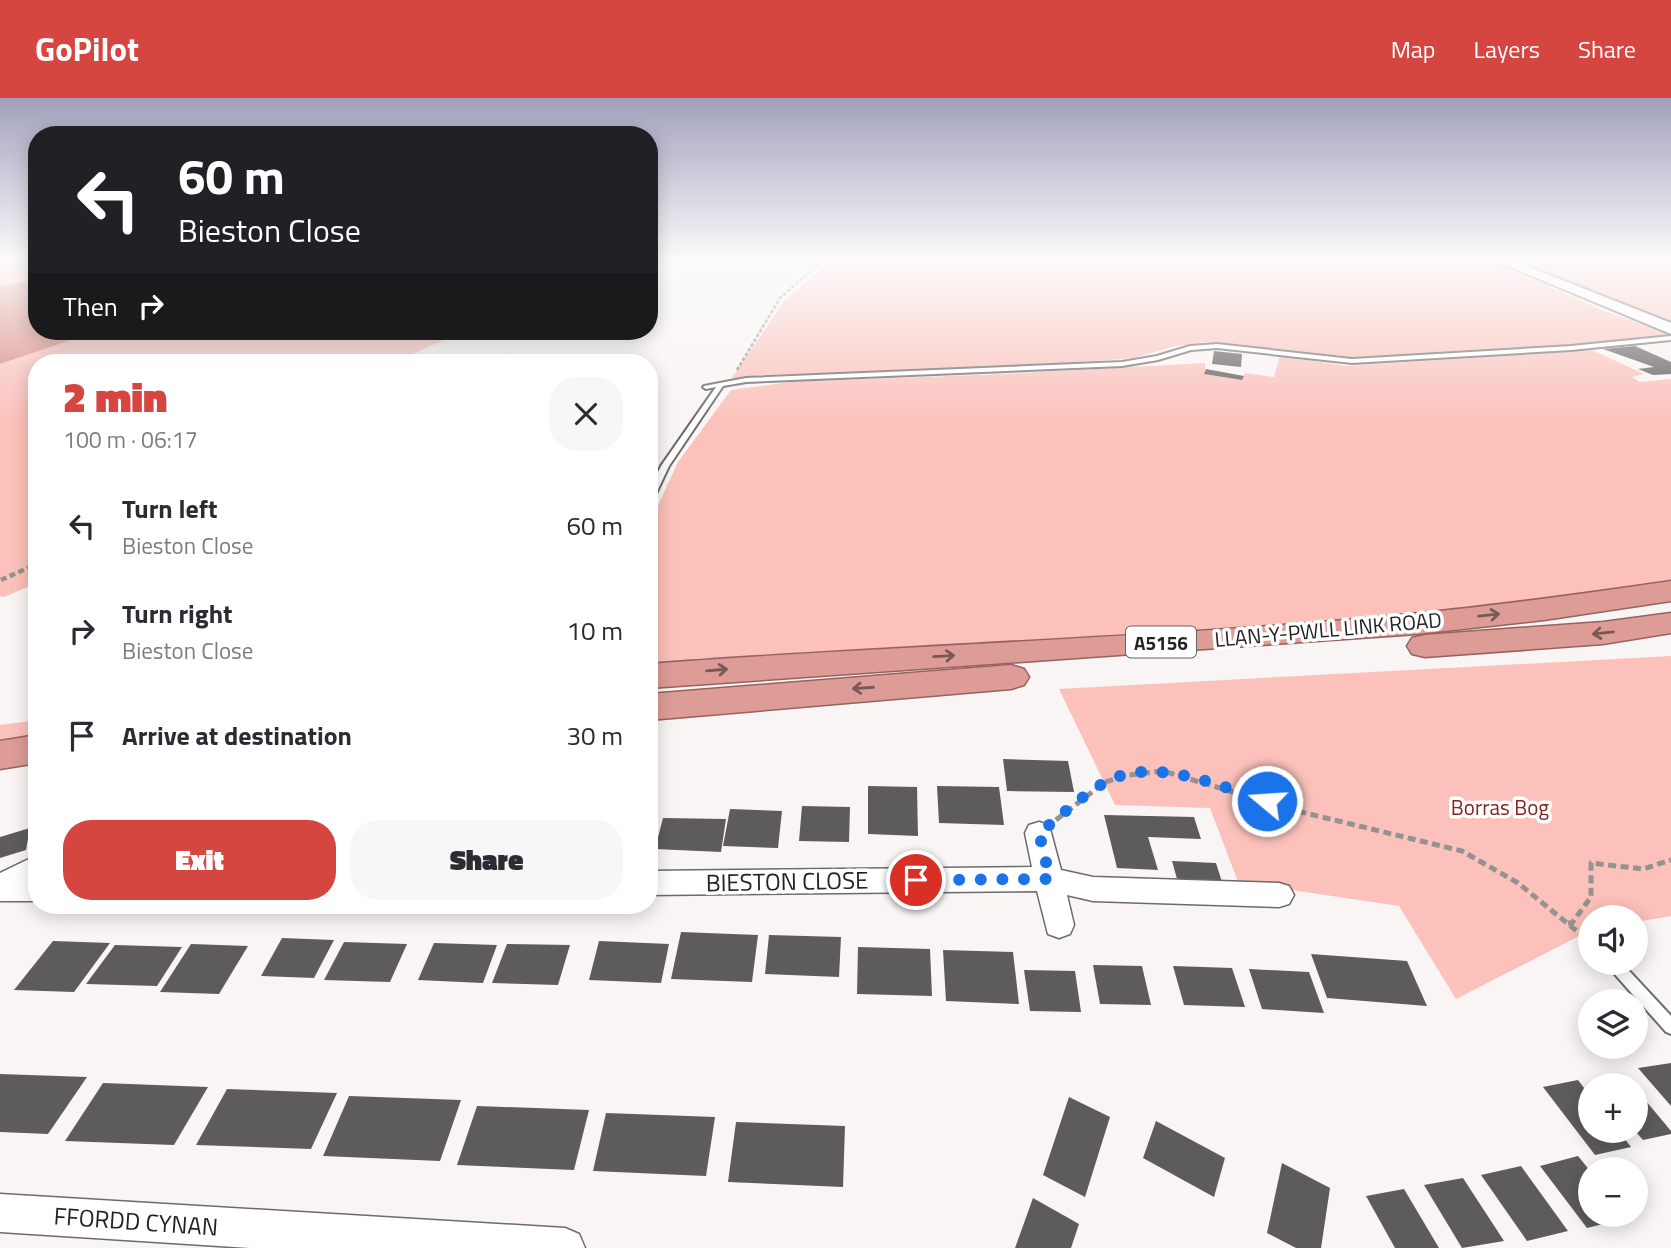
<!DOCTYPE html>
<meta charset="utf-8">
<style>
body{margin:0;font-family:"Titillium Web",sans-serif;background:#f7f7f7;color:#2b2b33;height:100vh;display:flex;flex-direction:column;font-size:26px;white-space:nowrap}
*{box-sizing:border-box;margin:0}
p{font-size:23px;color:#7c7c81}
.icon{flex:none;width:38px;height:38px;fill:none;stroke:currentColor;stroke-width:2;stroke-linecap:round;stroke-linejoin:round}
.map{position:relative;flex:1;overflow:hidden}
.side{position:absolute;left:28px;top:256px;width:630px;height:560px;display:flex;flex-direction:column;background:#fff;border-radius:28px;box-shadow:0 4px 18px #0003}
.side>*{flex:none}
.guide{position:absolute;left:28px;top:28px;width:630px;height:214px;border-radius:28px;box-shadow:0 4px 18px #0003;background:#202124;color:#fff;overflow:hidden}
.controls{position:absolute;left:1578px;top:807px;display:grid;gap:14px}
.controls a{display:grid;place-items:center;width:70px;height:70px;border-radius:50%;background:#fff;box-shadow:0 4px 18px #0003;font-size:35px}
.pin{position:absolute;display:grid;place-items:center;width:60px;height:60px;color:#fff;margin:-30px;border:4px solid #fff;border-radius:50%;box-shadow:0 2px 7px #0007}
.me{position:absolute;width:77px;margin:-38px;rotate:288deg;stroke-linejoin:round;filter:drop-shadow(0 0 5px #0008)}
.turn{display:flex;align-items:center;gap:24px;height:147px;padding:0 35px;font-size:32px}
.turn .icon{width:91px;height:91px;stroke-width:2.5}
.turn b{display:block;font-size:49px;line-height:60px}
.then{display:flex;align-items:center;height:66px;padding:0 35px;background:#0003;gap:14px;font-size:26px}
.round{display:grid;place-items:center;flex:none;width:74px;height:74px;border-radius:28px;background:#f7f7f7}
.headline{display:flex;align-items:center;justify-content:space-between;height:119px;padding:0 35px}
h1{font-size:42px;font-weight:800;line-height:52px;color:#d54641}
.cta{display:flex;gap:14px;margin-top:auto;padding:14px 35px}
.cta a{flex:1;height:80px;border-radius:28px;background:#d54641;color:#fff;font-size:28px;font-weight:800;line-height:80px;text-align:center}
.cta a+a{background:#f7f7f7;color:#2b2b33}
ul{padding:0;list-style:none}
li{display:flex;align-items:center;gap:21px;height:105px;padding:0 35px}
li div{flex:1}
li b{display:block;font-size:26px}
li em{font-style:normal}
header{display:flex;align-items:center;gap:42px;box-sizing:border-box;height:98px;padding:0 35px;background:#d54641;color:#fff}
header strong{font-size:33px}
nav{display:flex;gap:38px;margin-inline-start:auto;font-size:24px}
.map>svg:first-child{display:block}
</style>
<header>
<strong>GoPilot</strong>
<nav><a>Map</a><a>Layers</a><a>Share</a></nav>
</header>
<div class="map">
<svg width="1671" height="1150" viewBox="0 0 1671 1150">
<rect width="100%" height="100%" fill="#f9f5f4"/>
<g fill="#fbc1ba">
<path d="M0 163H37V181L0 189Z"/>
<path d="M831 163H1492L1604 213 1671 236V238L1515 252 1352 259 1208 244 1175 248 1133 260 1006 270 761 277 731 281 785 202Z"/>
<path d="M1515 163H1671V228L1547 179 1542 173Z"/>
<path d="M98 233H464L395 264H37V485L4 499 0 498V266Z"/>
<path d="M1592 252 1644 276 1632 279 1640 284 1671 281V485L1432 517 649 574V427L678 364 731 292 790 284 1003 276 1205 265V276L1242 282 1245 275 1274 279 1280 258 1347 268Z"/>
<path d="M1671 558V818L1636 824V819H1591V832L1456 901 1399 808 1238 784 1210 710 1115 707 1059 591Z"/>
<path d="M37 622V641L0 646V627Z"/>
</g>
<path fill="#d6847c" d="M37 181V233H98L0 266V189Z"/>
<g fill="#5e5b5b">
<path d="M1635 248 1671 264V276L1653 277 1638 271 1654 269 1603 251Z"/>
<path d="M1214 253 1242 256 1241 269 1212 266Z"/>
<path d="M1206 271 1244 278 1242 282 1204 276Z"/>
<path d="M1003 661 1068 663 1074 694 1007 693Z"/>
<path d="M868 688 917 689 918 738 868 736Z"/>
<path d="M937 688 999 689 1004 727 939 725Z"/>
<path d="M802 708 850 709 849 744 799 743Z"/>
<path d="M730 711 782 713 778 750 723 748Z"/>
<path d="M1104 717 1194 719 1201 741 1148 739 1158 772 1117 770Z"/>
<path d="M663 720 726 721 721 754 655 751Z"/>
<path d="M30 730 26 752 0 760V739Z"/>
<path d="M1172 763 1216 765 1222 784 1177 781Z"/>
<path d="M681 834 758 837 752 884 671 881Z"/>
<path d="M769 837 841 839 839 879 765 876Z"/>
<path d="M282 840 334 842 314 880 261 878Z"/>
<path d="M53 843 110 845 74 894 14 892Z"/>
<path d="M599 843 669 846 661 885 589 882Z"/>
<path d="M344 844 407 846 390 884 324 882Z"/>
<path d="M434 845 497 847 483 885 418 882Z"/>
<path d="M191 846 248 848 219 896 160 894Z"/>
<path d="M507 846 570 847 558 887 492 885Z"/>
<path d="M115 847 182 849 157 888 86 886Z"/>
<path d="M858 849 930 851 932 898 857 896Z"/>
<path d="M943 852 1013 854 1019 906 946 903Z"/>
<path d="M1311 856 1407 863 1427 908 1327 900Z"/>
<path d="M1093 867 1142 868 1151 907 1100 906Z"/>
<path d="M1173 868 1232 870 1245 909 1184 907Z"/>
<path d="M1249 871 1309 874 1324 915 1262 911Z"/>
<path d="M1024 872 1075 873 1081 914 1030 913Z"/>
<path d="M1671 965V1008L1638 970Z"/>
<path d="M0 976 87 979 48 1036 0 1034Z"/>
<path d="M1578 982 1591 999V1032H1618L1631 1049 1595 1057 1543 989Z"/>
<path d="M103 985 208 989 174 1047 65 1043Z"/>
<path d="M227 991 337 995 311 1051 196 1047Z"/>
<path d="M1636 991 1671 1033V1036L1643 1042 1636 1034Z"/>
<path d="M349 998 461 1002 440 1063 323 1058Z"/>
<path d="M1069 999 1110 1019 1085 1099 1043 1077Z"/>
<path d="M477 1008 589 1012 574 1072 457 1067Z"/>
<path d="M606 1015 715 1019 706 1078 593 1073Z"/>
<path d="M1156 1023 1225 1060 1214 1099 1143 1060Z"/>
<path d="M736 1024 845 1028 843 1089 728 1084Z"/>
<path d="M1578 1058 1591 1074V1116H1624L1627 1120 1587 1130 1540 1068Z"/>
<path d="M1282 1065 1330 1090 1321 1150H1296L1267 1135Z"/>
<path d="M1521 1068 1568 1133 1527 1143 1481 1077Z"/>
<path d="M1463 1080 1504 1143 1462 1150 1424 1087Z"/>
<path d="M1404 1091 1439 1150H1395L1366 1098Z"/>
<path d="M1033 1100 1079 1126 1071 1150H1015Z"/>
</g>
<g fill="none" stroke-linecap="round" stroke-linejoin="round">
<defs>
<g id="service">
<path d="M1671 238V242L1571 252 1352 265 1217 250 1191 252 1158 262 1122 268 746 284 723 288 669 368 653 402 649 404V393L661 368 716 289 706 291 703 289 704 288 746 280 1122 264 1157 258 1190 248 1217 246 1352 261 1571 248Z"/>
<path d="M1591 836V849L1586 847 1583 842 1585 838Z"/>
<path d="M1604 864H1621L1671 918V936L1666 934Z"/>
</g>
<g id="minor">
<path d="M1039 724 1049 727 1061 772 1093 779 1279 785 1289 788 1294 797 1289 806 1279 809 1093 803 1067 797 1074 827 1070 836 1059 840 1048 836 1037 793 649 797V773L1032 769 1025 735 1029 727Z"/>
<path d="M37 757V803H0V775Z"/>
<path d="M0 1096 565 1130 579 1136 585 1150H250L0 1134Z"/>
</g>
<path id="tertiary" d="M1496 163H1514L1671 225V236Z"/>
<g id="trunk">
<path d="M1671 483V503L1544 522 1417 536 649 590V566C906 546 1163 541 1419 515 1504 507 1587 495 1671 483Z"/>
<path d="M1671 515V535L1603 546 1425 559 1412 556 1407 548 1412 540 1425 537 1603 524Z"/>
<path d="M1011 567 1024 571 1029 579 1024 587 1011 591 649 622V596Z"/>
<path d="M37 637V665L0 671V643Z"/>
</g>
</defs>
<use href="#service" stroke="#6d6a6a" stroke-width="4"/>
<use href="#minor" stroke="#6d6a6a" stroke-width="3"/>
<use href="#tertiary" stroke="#6d6a6a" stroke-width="4"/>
<use href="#trunk" stroke="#97625e" stroke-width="3"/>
<path stroke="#959292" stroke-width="2.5" stroke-dasharray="3.5 2" stroke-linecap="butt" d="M737 272 780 200 822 163"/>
<path stroke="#959292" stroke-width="4.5" stroke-dasharray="6 3.5" stroke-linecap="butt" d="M1 482 30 469 37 471"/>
<g stroke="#959292" stroke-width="5" stroke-dasharray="8 4.5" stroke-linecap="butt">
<path d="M1056 722 1105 684 1129 677 1163 673 1293 712 1462 753 1518 785 1578 834"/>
<path d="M1568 825H1572L1591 799V765L1643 771 1671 762"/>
</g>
<use href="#service" fill="#fff" fill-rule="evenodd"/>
<use href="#minor" fill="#fff" fill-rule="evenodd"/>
<use href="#tertiary" fill="#fff" fill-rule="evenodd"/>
<use href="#trunk" fill="#de9c97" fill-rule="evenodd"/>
</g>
<defs><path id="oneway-shaft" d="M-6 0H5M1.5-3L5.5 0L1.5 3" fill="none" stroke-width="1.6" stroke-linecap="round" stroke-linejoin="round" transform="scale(1.75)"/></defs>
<g stroke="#785957">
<use href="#oneway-shaft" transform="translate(1489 517) rotate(-6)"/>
<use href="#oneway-shaft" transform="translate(1603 535) rotate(174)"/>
<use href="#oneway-shaft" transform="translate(944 558) rotate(-3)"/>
<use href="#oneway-shaft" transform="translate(717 572) rotate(-5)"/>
<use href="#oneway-shaft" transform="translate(863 590) rotate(176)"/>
</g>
<linearGradient id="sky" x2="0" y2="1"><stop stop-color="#a1a1bd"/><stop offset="0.5" stop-color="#fcfafa"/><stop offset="1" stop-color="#fcfafa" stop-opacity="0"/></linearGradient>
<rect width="1671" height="324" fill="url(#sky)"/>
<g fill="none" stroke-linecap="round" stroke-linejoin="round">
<path stroke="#1a73e8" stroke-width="12" stroke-dasharray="0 21.6" d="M916 782 1050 781 1039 735C1060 719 1081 698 1104 685 1153 657 1218 688 1267 703"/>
</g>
<g text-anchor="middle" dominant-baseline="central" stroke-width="7" stroke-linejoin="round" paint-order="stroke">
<rect fill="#fff" stroke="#666565" stroke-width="2" x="1126" y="528.5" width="70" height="31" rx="5"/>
<g font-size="19" font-weight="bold" fill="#242323">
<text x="1161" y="544">A5156</text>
</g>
<g font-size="21" fill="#242323" stroke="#fff">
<text transform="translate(1328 531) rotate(-5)">LLAN-Y-PWLL LINK ROAD</text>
</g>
<g font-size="21" fill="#862422" stroke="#fff">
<text x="1500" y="709">Borras Bog</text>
</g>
<g font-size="24" fill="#242323" stroke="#fff">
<text transform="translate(787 783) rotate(-1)">BIESTON CLOSE</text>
<text transform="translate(136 1123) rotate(4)">FFORDD CYNAN</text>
</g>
</g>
</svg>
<div class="controls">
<a><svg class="icon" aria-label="sound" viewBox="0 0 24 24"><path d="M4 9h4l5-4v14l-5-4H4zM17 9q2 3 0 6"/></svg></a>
<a><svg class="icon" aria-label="layers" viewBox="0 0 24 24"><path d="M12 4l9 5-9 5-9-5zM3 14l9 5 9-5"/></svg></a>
<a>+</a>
<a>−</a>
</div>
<div class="pin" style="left:916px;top:782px;background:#d93025"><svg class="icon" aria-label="arrive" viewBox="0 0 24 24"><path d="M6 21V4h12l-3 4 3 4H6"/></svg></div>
<svg class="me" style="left:1267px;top:703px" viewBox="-20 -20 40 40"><circle r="17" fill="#1a73e8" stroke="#fff" stroke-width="3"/><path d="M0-11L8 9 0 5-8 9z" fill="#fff"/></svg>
<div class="guide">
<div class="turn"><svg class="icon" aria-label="left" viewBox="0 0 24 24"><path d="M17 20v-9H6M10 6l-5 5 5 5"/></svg><div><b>60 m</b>Bieston Close</div></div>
<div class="then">Then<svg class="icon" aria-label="right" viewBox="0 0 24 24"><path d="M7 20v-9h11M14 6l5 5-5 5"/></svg></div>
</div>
<section class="side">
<div class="headline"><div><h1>2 min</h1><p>100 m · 06:17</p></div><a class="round"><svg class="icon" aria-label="close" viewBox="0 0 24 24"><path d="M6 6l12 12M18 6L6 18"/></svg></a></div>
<ul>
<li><svg class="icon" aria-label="left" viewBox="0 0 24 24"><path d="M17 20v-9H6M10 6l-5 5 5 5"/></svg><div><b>Turn left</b><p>Bieston Close</p></div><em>60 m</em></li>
<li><svg class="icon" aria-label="right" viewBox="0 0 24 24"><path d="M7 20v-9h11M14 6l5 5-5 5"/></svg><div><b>Turn right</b><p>Bieston Close</p></div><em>10 m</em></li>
<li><svg class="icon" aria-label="arrive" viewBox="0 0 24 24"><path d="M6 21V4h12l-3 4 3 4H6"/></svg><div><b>Arrive at destination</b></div><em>30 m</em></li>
</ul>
<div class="cta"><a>Exit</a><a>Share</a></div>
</section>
</div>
